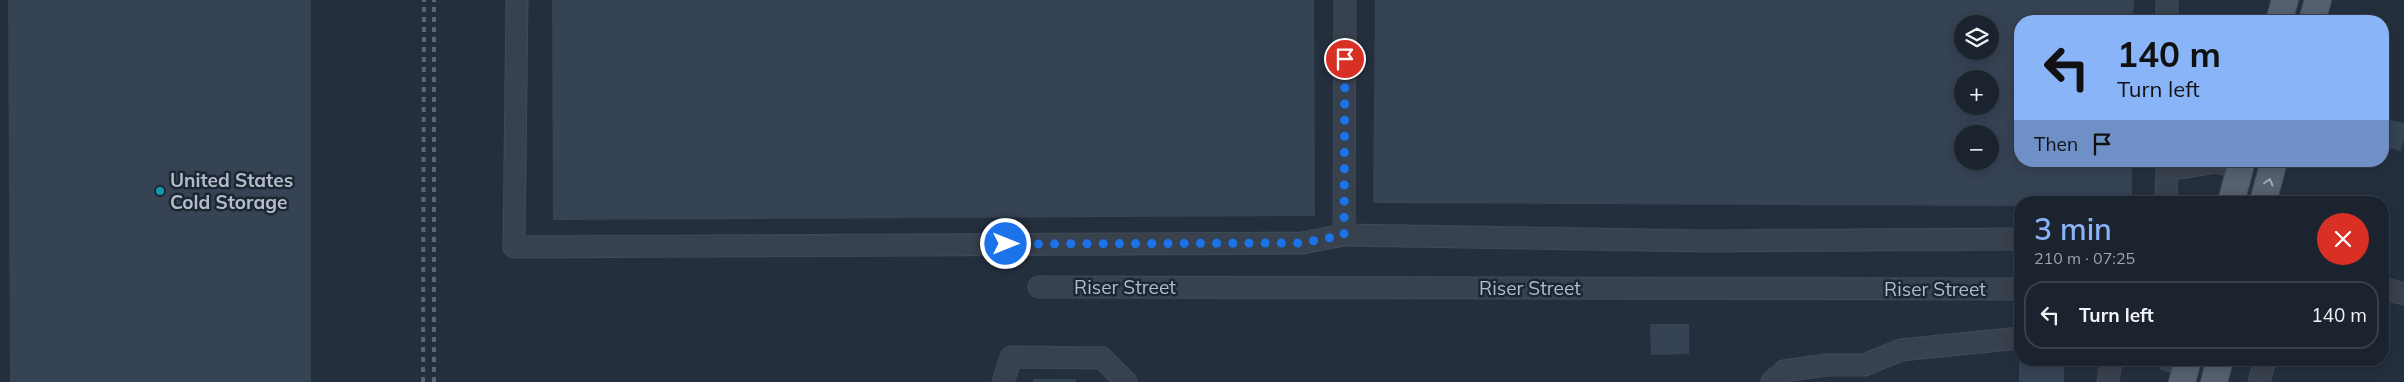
<!DOCTYPE html>
<meta charset="utf-8">
<style>
body{margin:0;font-family:Mulish,sans-serif;background:#242b36;color:#f1f3f6;height:100vh;display:flex;flex-direction:column;font-size:19px;white-space:nowrap}
*{box-sizing:border-box;margin:0}
p{font-size:16px;color:#a0a4aa}
.icon{flex:none;width:28px;height:28px;fill:none;stroke:currentColor;stroke-width:2;stroke-linecap:round;stroke-linejoin:round}
.map{position:relative;flex:1;overflow:hidden}
.side{position:absolute;left:2014px;top:196px;width:375px;height:170px;display:flex;flex-direction:column;background:#1b232e;border-radius:20px;box-shadow:0 2px 12px #0003,0 0 0 1px #39404a}
.side>*{flex:none}
.guide{position:absolute;left:2014px;top:15px;width:375px;height:152px;border-radius:20px;box-shadow:0 2px 12px #0003,0 0 0 1px #39404a;background:#8ab4f8;color:#111;overflow:hidden}
.controls{position:absolute;left:1954px;top:15px;display:grid;gap:10px}
.controls a{display:grid;place-items:center;width:45px;height:45px;border-radius:50%;background:#1b232e;box-shadow:0 2px 12px #0003,0 0 0 1px #39404a;font-size:25px}
.pin{position:absolute;display:grid;place-items:center;width:42px;height:42px;color:#fff;margin:-21px;border:2px solid #fff;border-radius:50%;box-shadow:0 1px 5px #0007}
.me{position:absolute;width:55px;margin:-28px;rotate:90deg;stroke-linejoin:round;filter:drop-shadow(0 0 4px #0008)}
.turn{display:flex;align-items:center;gap:18px;height:105px;padding:0 20px;font-size:22px}
.turn .icon{width:65px;height:65px;stroke-width:2.5}
.turn b{display:block;font-size:35px;line-height:42px}
.then{display:flex;align-items:center;height:48px;padding:0 20px;background:#0003;gap:10px;font-size:19px}
.round{display:grid;place-items:center;flex:none;width:52px;height:52px;border-radius:26px;background:#242b36}
.overview{display:flex;align-items:center;justify-content:space-between;height:85px;padding:0 20px}
h1{font-size:30px;font-weight:600;line-height:38px;color:#8ab4f8}
ul{padding:0;list-style:none}
li{display:flex;align-items:center;gap:15px;height:68px;margin:0 10px 8px;padding:0 10px;border:2px solid #39404a;border-radius:20px}
li div{flex:1}
li b{display:block;font-size:19px}
li em{font-style:normal}
.map>svg:first-child{display:block}
</style>
<div class="map">
<svg width="2404" height="382" viewBox="0 0 2404 382">
<rect width="100%" height="100%" fill="#242f3e"/>
<g fill="#364354" fill-rule="evenodd">
<path d="M8 0H311V382H10Z"/>
<path d="M552 0H1314L1315 216 553 220Z"/>
<path d="M1375 0H2134L2133 21H2020V161H2132V202H2020V206L1373 203ZM1962 24H1990V51H1962ZM1962 79H1990V106H1962ZM1962 134H1990V161H1962Z"/>
<path d="M2382 118 2404 123V139L2401 151 2382 146Z"/>
<path d="M1650 324H1689V354L1651 355Z"/>
<rect x="2019" y="360" width="45" height="22"/>
<rect x="1033" y="379" width="43" height="3"/>
</g>
<g fill="none" stroke-linecap="round" stroke-linejoin="round">
<defs>
<g id="minor">
<path d="M517 0 514 247 1302 243 1344 235 1345 0"/>
<path d="M2167 0V21"/>
<path d="M2167 161V170L2217 162 2241 168"/>
<path d="M2163 202 2166 195 2167 170"/>
<path d="M1344 235 1706 241 2020 239"/>
<path d="M1039 287 2020 289"/>
<path d="M2382 288 2404 294"/>
<path d="M2168 360 2187 365"/>
<path d="M1003 382 1011 357 1102 358 1126 382"/>
<path d="M1772 382 1784 371 1827 365H1864L1901 350 2020 338"/>
<path d="M2108 382 2111 360"/>
<path d="M2259 382 2265 360"/>
</g>
<g id="major">
<path d="M2279 21 2285 0"/>
<path d="M2312 21 2318 0"/>
<path d="M2231 202 2242 161"/>
<path d="M2263 202 2274 161"/>
<path d="M2182 382 2188 360"/>
<path d="M2214 382 2220 360"/>
</g>
</defs>
<use href="#minor" stroke="#414a57" stroke-width="23"/>
<use href="#major" stroke="#414a57" stroke-width="28"/>
<use href="#minor" stroke="#38414e" stroke-width="21"/>
<use href="#major" stroke="#56606e" stroke-width="26"/>
<g stroke="#5a6575" stroke-width="4" stroke-dasharray="5 5" stroke-linecap="butt">
<path d="M423 382 424 0"/>
<path d="M434 382V0"/>
</g>
</g>
<defs><path id="oneway-chevron" d="M-2-3.5L2.5 0L-2 3.5" fill="none" stroke-width="1.6" stroke-linecap="round" stroke-linejoin="round" transform="scale(1.25)"/></defs>
<use stroke="#a1aab7" href="#oneway-chevron" transform="translate(2269 182) rotate(-75)"/>
<g fill="none" stroke-linecap="round" stroke-linejoin="round">
<path stroke="#1a73e8" stroke-width="9" stroke-dasharray="0 16.2" d="M1006 244 1302 243 1344 235 1345 59"/>
</g>
<circle fill="#0f9aa8" stroke="#1d2633" stroke-width="2" cx="160" cy="191" r="5"/>
<g text-anchor="middle" dominant-baseline="central" stroke-width="5" stroke-linejoin="round" paint-order="stroke">
<g font-size="19" font-weight="bold" fill="#b4bcc9" stroke="#1d2633" text-anchor="start">
<text x="170" y="180">United States<tspan x="170" dy="22">Cold Storage</tspan></text>
</g>
<g font-size="19" fill="#b4bcc9" stroke="#1d2633">
<text x="1125" y="287">Riser Street</text>
<text x="1530" y="288">Riser Street</text>
<text x="1935" y="289">Riser Street</text>
</g>
</g>
</svg>
<div class="controls">
<a><svg class="icon" aria-label="layers" viewBox="0 0 24 24"><path d="M12 4l9 5-9 5-9-5zM3 14l9 5 9-5"/></svg></a>
<a>+</a>
<a>−</a>
</div>
<div class="pin" style="left:1345px;top:59px;background:#d93025"><svg class="icon" aria-label="arrive" viewBox="0 0 24 24"><path d="M6 21V4h12l-3 4 3 4H6"/></svg></div>
<svg class="me" style="left:1006px;top:244px" viewBox="-20 -20 40 40"><circle r="17" fill="#1a73e8" stroke="#fff" stroke-width="3"/><path d="M0-11L8 9 0 5-8 9z" fill="#fff"/></svg>
<div class="guide">
<div class="turn"><svg class="icon" aria-label="left" viewBox="0 0 24 24"><path d="M17 20v-9H6M10 6l-5 5 5 5"/></svg><div><b>140 m</b>Turn left</div></div>
<div class="then">Then<svg class="icon" aria-label="arrive" viewBox="0 0 24 24"><path d="M6 21V4h12l-3 4 3 4H6"/></svg></div>
</div>
<section class="side">
<div class="overview"><div><h1>3 min</h1><p>210 m · 07:25</p></div><a class="round" style="background:#d93025;color:#fff"><svg class="icon" aria-label="close" viewBox="0 0 24 24"><path d="M6 6l12 12M18 6L6 18"/></svg></a></div>
<ul>
<li><svg class="icon" aria-label="left" viewBox="0 0 24 24"><path d="M17 20v-9H6M10 6l-5 5 5 5"/></svg><div><b>Turn left</b></div><em>140 m</em></li>
</ul>
</section>
</div>
